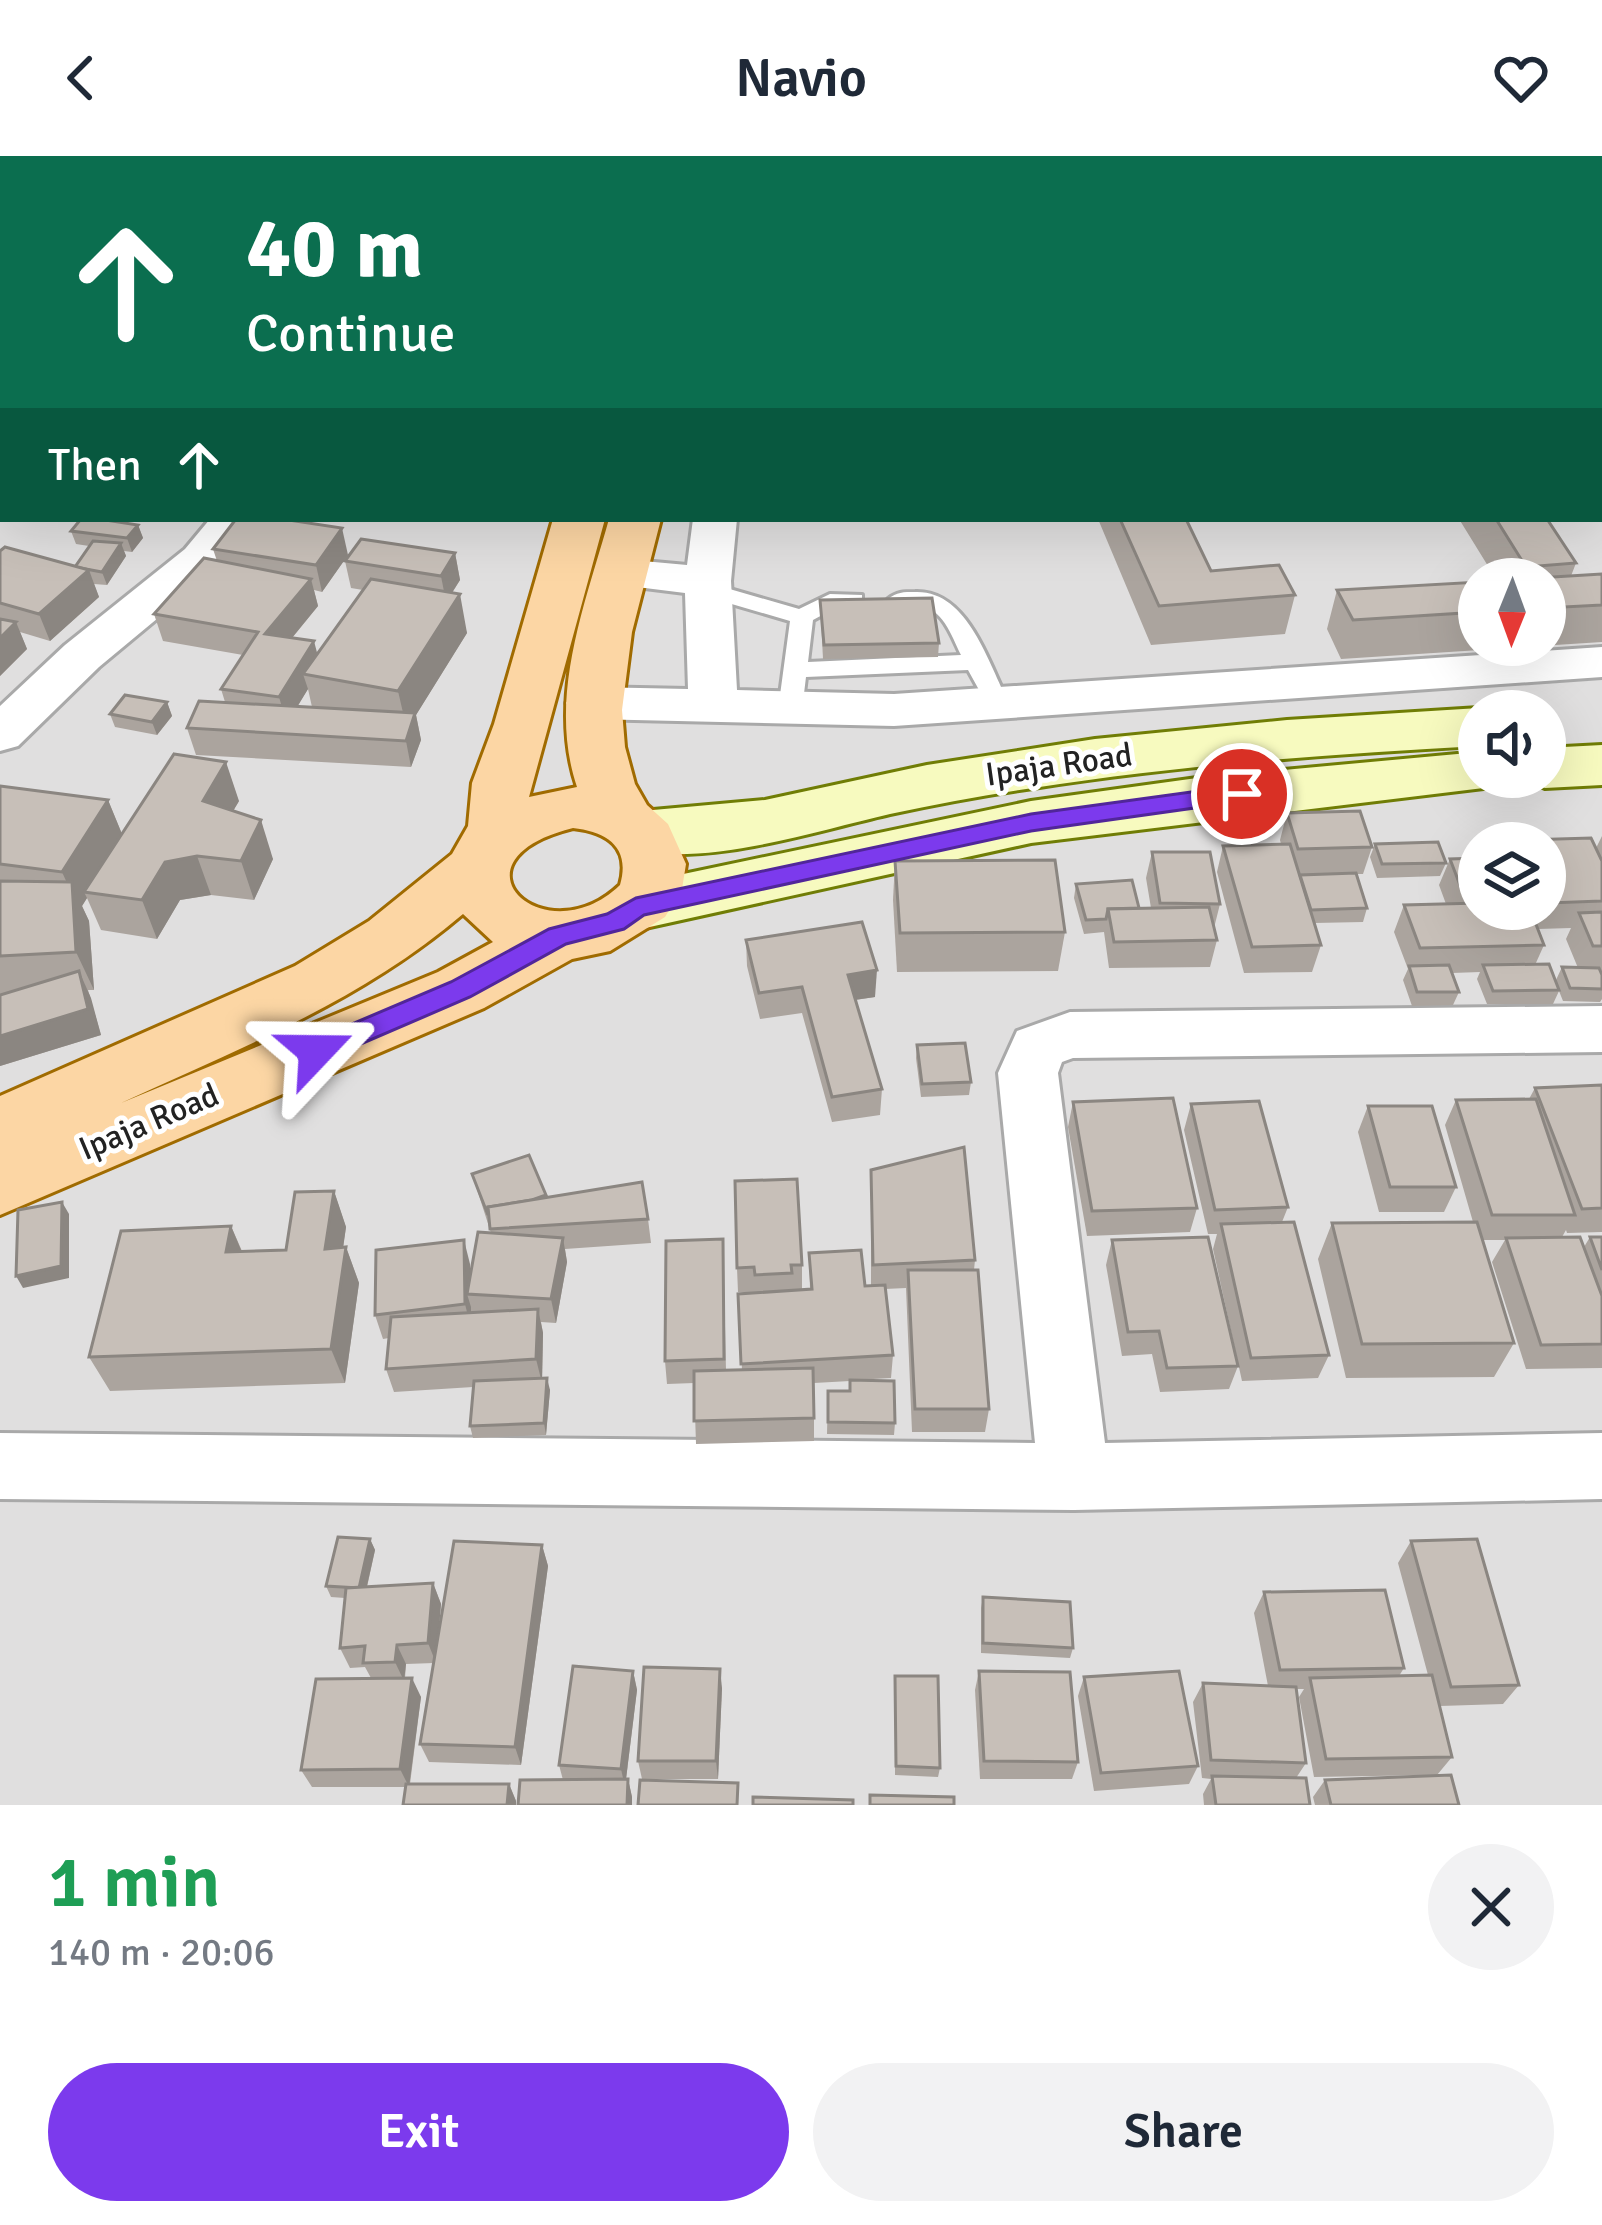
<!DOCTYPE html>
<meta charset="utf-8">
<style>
body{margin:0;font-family:Signika,sans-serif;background:#f2f2f3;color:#1f2937;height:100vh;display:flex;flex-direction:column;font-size:45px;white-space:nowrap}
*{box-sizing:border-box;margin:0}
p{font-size:39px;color:#747a83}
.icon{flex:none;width:66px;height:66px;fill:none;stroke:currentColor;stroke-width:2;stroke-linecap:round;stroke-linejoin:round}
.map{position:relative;height:1649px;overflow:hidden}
.side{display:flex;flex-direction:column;background:#fff;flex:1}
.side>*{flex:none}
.guide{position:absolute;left:0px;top:0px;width:1602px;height:366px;box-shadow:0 12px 48px #0002;background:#0b6e4f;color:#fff;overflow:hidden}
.needle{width:78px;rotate:181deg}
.fabs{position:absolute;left:1458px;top:402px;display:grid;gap:24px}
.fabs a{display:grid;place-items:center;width:108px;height:108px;border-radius:50%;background:#fff;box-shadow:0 12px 48px #0002;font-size:60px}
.pin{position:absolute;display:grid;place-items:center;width:102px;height:102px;color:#fff;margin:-51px;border:6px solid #fff;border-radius:50%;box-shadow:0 3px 12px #0007}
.me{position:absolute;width:132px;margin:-66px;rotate:67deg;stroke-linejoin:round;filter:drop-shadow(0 0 9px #0008)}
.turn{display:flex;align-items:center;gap:42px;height:252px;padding:0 48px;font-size:54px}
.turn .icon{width:156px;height:156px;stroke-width:2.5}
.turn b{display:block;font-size:84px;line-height:102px}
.then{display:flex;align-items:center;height:114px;padding:0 48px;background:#0003;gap:24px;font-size:45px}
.round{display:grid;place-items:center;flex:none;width:126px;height:126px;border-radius:63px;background:#f2f2f3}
.headline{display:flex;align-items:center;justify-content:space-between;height:204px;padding:0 48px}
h1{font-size:72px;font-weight:600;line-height:90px;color:#1e9e55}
.cta{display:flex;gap:24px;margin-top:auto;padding:24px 48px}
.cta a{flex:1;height:138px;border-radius:72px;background:#7c3aed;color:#fff;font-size:48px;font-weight:600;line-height:138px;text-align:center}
.cta a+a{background:#f2f2f3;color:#1f2937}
header{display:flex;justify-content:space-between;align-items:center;height:156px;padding:0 48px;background:#fff;font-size:54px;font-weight:600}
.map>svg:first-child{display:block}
</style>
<header><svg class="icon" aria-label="back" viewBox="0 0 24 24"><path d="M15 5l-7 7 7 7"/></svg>Navio<svg class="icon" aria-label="heart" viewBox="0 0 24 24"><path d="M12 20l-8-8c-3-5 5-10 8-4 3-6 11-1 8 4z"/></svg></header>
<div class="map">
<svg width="1602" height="1649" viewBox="0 0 1602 1649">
<rect width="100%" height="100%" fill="#f2efe9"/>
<path fill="#e0dfdf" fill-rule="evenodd" d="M0 0H1602V1649H0ZM3 3H1599V363H3ZM1479 423H1545V489H1479ZM1479 555H1545V621H1479ZM1479 687H1545V753H1479Z"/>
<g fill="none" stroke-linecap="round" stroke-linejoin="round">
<defs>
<path id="lane" d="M709 427 799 453 830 438 862 439V449L835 452 813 464 808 506 961 499C951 479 943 451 916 449 903 448 898 451 888 443 897 436 903 436 915 436 968 434 988 507 1009 547L1005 552H989L968 514 806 521 802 554 790 562 782 559 778 554 790 465 701 439 698 434Z"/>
<g id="street">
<rect x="737" y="0" width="34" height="3"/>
<path d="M3 156V184L0 185V157Z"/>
<path d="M210 363H255L217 413 99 511 18 590 0 595V550L65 489 185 393Z"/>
<path d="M693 363H737L731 425 737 534 894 538 1602 491V521L894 570 591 563 574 558 566 547 574 536 591 531 688 533 685 437 605 427 598 417 605 407 621 403 687 409Z"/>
<path d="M1602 850V896L1073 902 1062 906 1058 917 1105 1287 1602 1277V1343L1074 1354 0 1343V1277L1035 1287 998 917 1017 875 1070 856Z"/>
</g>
<g id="secondary">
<path d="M1479 552 1490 555H1479V590C1330 598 1181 609 1033 632 985 639 937 648 890 658 811 676 699 714 620 691L611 676 620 661 642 655 765 644 927 609 1095 583 1287 564Z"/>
<path d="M1602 589V629L1545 632 1521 621H1545V592Z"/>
<path d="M1479 596V621H1506L1500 630 1031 687 636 774 614 767 604 751 614 735 636 728 1031 645 1197 622Z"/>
</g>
<g id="primary">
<path d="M650 0H690L649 3Z"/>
<path d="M553 363H605L529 641 577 631C547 542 585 449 609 363H661L632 476 622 554 625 591 635 628 647 649 668 668 686 708 682 733 665 761 610 795 572 803 484 852 0 1059V940L295 810 369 765 452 698 468 670 472 627 494 568ZM573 672C607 676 631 691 620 729 545 801 441 705 573 672ZM463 758 493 786 438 816 121 947C242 891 360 846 463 758Z"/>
</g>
</defs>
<use href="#lane" stroke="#a9a9a9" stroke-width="6"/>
<use href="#street" stroke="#a9a9a9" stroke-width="6"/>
<use href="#secondary" stroke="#707d05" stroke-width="6"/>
<use href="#primary" stroke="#a06b00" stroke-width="6"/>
<use href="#lane" fill="#fff" fill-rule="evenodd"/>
<use href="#street" fill="#fff" fill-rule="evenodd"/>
<use href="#secondary" fill="#f7fabf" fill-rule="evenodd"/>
<use href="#primary" fill="#fcd6a4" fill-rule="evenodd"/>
</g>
<g fill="#aba49e" fill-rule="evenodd">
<path d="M129 0H287L285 3H130Z"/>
<path d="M809 0H853L852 3H809Z"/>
<path d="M1369 0H1436L1435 3H1386Z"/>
<path d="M1495 0H1558L1557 3H1510Z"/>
<path d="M1599 177H1602V242L1599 239Z"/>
<path d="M3 183V222L0 217V187Z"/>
<rect x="0" y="224" width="3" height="69"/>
<path d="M1098 363H1186L1211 415 1295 439 1285 478 1151 489Z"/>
<path d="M1459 363H1547L1576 407 1571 420 1602 418V486L1341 503 1327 473 1337 434 1479 426V489H1545V423H1496Z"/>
<path d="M138 369 143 382 132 396 124 395 126 400 107 429 94 428 99 441 50 485 20 476 27 493 0 520V395L75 411 89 390 76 388 71 375Z"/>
<path d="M213 393 348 399 322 436 314 434 318 450 292 482 318 498 363 434 351 432 345 405 455 397 460 424 452 437 467 477 416 559 421 584 411 611 196 599 187 572 225 546 221 533 243 499 163 485 154 458 217 405ZM308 533 312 551 297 550Z"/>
<path d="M820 444 939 487 938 501 823 503Z"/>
<path d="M167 546 172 560 157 579 115 571 110 558Z"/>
<path d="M0 630 108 644 122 678 239 645 233 655 273 703 254 744 211 739 180 744 157 783 101 774 87 742 82 750 89 765 94 834H88L101 879 0 910Z"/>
<path d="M1287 657 1372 691 1363 718H1356L1367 752 1363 766 1314 767 1321 789 1312 816 1244 817 1217 716 1223 690 1281 688 1280 684Z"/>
<path d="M1602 680V843L1600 846 1563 845 1559 835 1553 848H1487L1477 823 1480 816 1452 817 1459 836 1453 849 1412 850 1403 824 1408 813 1394 776 1404 749 1446 748 1439 729 1450 703 1479 702V753H1545V687H1519L1521 684 1596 692ZM1571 772 1566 783 1578 812 1562 811 1556 824 1535 809 1544 789 1538 773Z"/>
<path d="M1375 688 1446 707 1440 720 1377 722 1370 701Z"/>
<path d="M1152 696 1220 748 1214 772 1217 784 1210 811 1109 812 1104 776 1084 778 1074 742 1076 728 1139 752H1151L1146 722Z"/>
<path d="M895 705 1065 776 1058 815 897 816 893 744Z"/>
<path d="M746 784 875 841 855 844 882 933 880 959 832 966 802 857 760 863 747 810Z"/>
<path d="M917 889 971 926 969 939 921 941 916 902Z"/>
<path d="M1602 929V1076L1567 1077 1566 1074 1562 1081 1584 1091 1590 1081H1602V1212L1526 1213 1492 1106 1505 1084H1482L1514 1187 1494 1221 1346 1222 1318 1103 1332 1067 1473 1066 1445 969 1456 944 1529 943 1535 932Z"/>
<path d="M1073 946 1197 1052 1190 1076 1087 1080 1068 971Z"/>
<path d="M1191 948 1288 1051 1282 1066 1329 1199 1318 1222 1242 1225 1213 1093 1217 1078H1208L1184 974Z"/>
<path d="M1368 950 1456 1031 1444 1056H1379L1358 976Z"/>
<path d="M871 1014 975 1104 974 1114 989 1253 985 1276H912L906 1132 885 1133 893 1199 891 1222 855 1224 895 1267 894 1279 827 1278 828 1235H850V1225L814 1227V1285L696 1288 694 1227 667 1228 665 1205 723 1083 726 1214H742L738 1138 755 1137 738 1136 737 1112 802 1109V1133L792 1134 810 1133 809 1097 865 1130H871Z"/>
<path d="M472 1018 546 1041 648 1063 651 1087 565 1093 567 1106 556 1167 541 1166 543 1177 542 1222 550 1234 546 1279 473 1282 470 1270 473 1231 394 1236 386 1213 389 1182 383 1183 375 1159 470 1108V1121L491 1077Z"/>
<path d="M334 1035 346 1071 343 1091H346L359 1127 345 1227 110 1235 89 1201 231 1070 242 1095 286 1094Z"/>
<path d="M1112 1084 1238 1210 1229 1233 1160 1236 1152 1198 1122 1200 1106 1109Z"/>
<path d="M370 1383 375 1394 367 1431 433 1427 441 1448 438 1483 542 1389 548 1410 521 1609 429 1606 420 1588 434 1507 406 1508 405 1522 421 1541 410 1628H509L516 1645V1649H403L405 1631H312L301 1614 371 1522 365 1511 350 1512 340 1492 345 1442 331 1441 326 1430Z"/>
<path d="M1411 1385 1519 1529 1503 1548 1440 1550 1452 1601 1437 1619 1459 1649H1315L1313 1641 1325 1624 1432 1619 1314 1621 1299 1541 1304 1533H1296L1306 1607 1296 1622 1310 1649H1204L1203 1638 1211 1623 1202 1622 1193 1546 1203 1527 1268 1530 1254 1457 1264 1436 1404 1512 1399 1520 1428 1519 1398 1407Z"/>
<path d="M983 1441 1073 1492 1070 1502 981 1497V1452Z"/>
<path d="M633 1515 637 1534 626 1623H628L632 1641V1649H518L563 1624 559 1609Z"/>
<path d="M979 1515 1078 1606 1072 1623H980L975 1534Z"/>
<path d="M895 1520 940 1612 938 1621 895 1619Z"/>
<path d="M1084 1521 1198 1610 1189 1628 1094 1635 1078 1540Z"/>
<path d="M722 1532 718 1623H642L638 1605Z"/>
</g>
<g fill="#8b8681">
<path d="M0 0H78V3H3L0 8Z"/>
<path d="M0 22H3V47L1 48 3 64 0 74Z"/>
<path d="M138 369 143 382 132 396 127 382Z"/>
<path d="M342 372 348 399 322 436 316 409Z"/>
<path d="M121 387 126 400 107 429 102 416Z"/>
<path d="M455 397 460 424 446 446 441 420Z"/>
<path d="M89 414 99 441 50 485 39 458Z"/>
<path d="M311 423 318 450 273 505 265 478Z"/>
<path d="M460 438 467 477 416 559 421 584 411 611 406 585 407 574 398 535Z"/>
<path d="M16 466 27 493 0 520V482Z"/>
<path d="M314 485 321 512 303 518 308 533 287 568 279 541Z"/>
<path d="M167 546 172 560 157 579 152 566Z"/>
<path d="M226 606 239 645 216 684 203 645Z"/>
<path d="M108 644 124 683 84 736 87 742 82 750 89 765 94 834 76 796 73 740 62 716Z"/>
<path d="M261 664 273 703 254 744 241 705Z"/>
<path d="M197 700 211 739 180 744 157 783 142 744 165 706Z"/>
<path d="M877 814 875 841 847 845 848 819Z"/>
<path d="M79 815 91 842 101 879 0 910V880Z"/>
<path d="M334 1035 346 1071 338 1128 325 1093Z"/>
<path d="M62 1046 69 1058V1122L23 1132 16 1120Z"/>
<path d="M231 1070 246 1106 226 1096Z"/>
<path d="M563 1082 567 1106 556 1167 551 1143Z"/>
<path d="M464 1084 470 1108 471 1138H467L471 1151V1172L465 1148Z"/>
<path d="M346 1091 359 1127 345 1227 331 1193Z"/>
<path d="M538 1153 543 1177 542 1227 536 1203Z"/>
<path d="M547 1222 550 1234 546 1279 544 1267Z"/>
<path d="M370 1383 375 1394 364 1443 359 1433Z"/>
<path d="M542 1389 548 1410 521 1609 515 1591Z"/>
<path d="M433 1427 441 1448 436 1507 428 1487Z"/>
<path d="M397 1489 406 1508 404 1525 395 1506Z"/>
<path d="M720 1513 722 1532 718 1623 716 1605Z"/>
<path d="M633 1515 637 1534 625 1631 621 1613Z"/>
<path d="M412 1522 421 1541 409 1631 400 1613Z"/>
<path d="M628 1623 632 1641V1649H627Z"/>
<path d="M509 1628 516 1645V1649H507Z"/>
</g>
<g fill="#c7bfb8" stroke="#8b8681" stroke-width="3">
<path d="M20 0V3H3V22H0V1Z"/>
<path d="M234 0H276L274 3H232Z"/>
<path d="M334 0H433L447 2 331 3Z"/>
<path d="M461 0H601L600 3H459Z"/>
<path d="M766 0H796V3L765 2Z"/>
<path d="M1039 0H1087L1086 3H1038Z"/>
<path d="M1107 0H1145L1144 3H1106Z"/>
<rect x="0" y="224" width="3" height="16"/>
<path d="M0 245 3 246V269L0 268Z"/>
<path d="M81 363H99L138 369 127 382 71 375Z"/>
<path d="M236 363H282L342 372 316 409 213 393Z"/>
<path d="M1120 363H1186L1211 415 1279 409 1295 439 1159 450Z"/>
<path d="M1496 363H1547L1576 407 1526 411Z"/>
<path d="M361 383 455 397 441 420 345 405Z"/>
<path d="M93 385 121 387 102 416 75 411Z"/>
<path d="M5 391 89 414 39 458 0 447V395Z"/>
<path d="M204 402 311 423 265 478 314 485 279 541 221 533 258 476 154 458Z"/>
<path d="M1602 418V449L1545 452V423H1520Z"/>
<path d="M371 423 460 438 398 535 303 518Z"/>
<path d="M1479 426V456L1353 464 1337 434Z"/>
<path d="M932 442 939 487 824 489 820 444Z"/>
<path d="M0 463 16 466 0 482Z"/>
<path d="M125 539 167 546 152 566 110 558Z"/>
<path d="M199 545 415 557 406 585 187 572Z"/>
<path d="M174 598 226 606 203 645 261 664 241 705 197 700 165 706 142 744 84 736Z"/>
<path d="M0 630 108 644 62 716 0 708Z"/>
<path d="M1360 655 1372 691 1298 693 1287 657Z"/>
<path d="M1591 682 1602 705V745L1548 747 1545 740V687H1522L1521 684Z"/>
<path d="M1438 686 1446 707 1382 708 1375 688Z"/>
<path d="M1290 688 1321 789 1252 791 1223 690Z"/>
<path d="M1152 696H1210L1220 748 1160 747Z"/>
<path d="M1479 702V744L1466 745 1450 703Z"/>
<path d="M1055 704 1065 776 900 777 895 705Z"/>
<path d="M1356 717 1367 752 1311 754 1300 719Z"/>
<path d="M1132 724 1139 752 1108 753 1106 763 1086 764 1076 728Z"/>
<path d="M0 725 72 726 76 796 0 800Z"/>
<path d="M1479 747V753H1530L1544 789 1420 792 1404 749Z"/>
<path d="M1209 751 1217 784 1114 786 1108 753Z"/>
<path d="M1602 756V790H1593L1579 757Z"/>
<path d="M862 766 877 814 848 819 882 933 832 941 802 831 759 837 746 784Z"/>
<path d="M1549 808 1559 834 1493 835 1483 809Z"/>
<path d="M1449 809 1459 836H1417L1409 810Z"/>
<path d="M1562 811 1599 812 1602 819V833L1570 832Z"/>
<path d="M79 815 88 853 0 880V839Z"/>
<path d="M965 887 971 926 922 928 917 889Z"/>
<path d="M1602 929V1052L1582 1053 1535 932Z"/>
<path d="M1173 942 1197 1052 1092 1055 1073 946Z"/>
<path d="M1536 943 1575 1059H1492L1456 944Z"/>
<path d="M1259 945 1288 1051 1215 1054 1191 948Z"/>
<path d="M1368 950H1432L1456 1031H1390Z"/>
<path d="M964 991 975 1104 873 1109 871 1014Z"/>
<path d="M529 999 546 1039 532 1044 488 1051V1059L472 1018Z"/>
<path d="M797 1023 802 1109H791L792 1117 755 1119 754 1111 737 1112 735 1025Z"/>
<path d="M642 1026 648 1063 490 1073 488 1051Z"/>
<path d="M334 1035 325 1093 346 1091 331 1193 89 1201 121 1075 231 1070 226 1096 286 1094 295 1036Z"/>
<path d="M62 1046 61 1110 16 1120 18 1054Z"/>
<path d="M1294 1066 1329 1199 1251 1202 1221 1068Z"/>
<path d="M1477 1066 1514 1187 1362 1188 1332 1067Z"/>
<path d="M478 1076 563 1082 551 1143 467 1138Z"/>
<path d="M1208 1081 1238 1210 1167 1212 1159 1175 1128 1176 1112 1084Z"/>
<path d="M1580 1081 1602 1140V1188L1541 1189 1506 1082Z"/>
<path d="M1590 1081H1602V1114Z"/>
<path d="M723 1083 724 1203 665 1205 666 1085Z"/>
<path d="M464 1084 465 1148 375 1159 376 1094Z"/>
<path d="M861 1094 865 1130 885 1129 893 1199 741 1208 738 1138 812 1133 809 1097Z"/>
<path d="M908 1114H978L989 1253H915Z"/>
<path d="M538 1153 536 1203 386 1213 391 1161Z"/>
<path d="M813 1212 814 1262 694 1265V1215Z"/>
<path d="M547 1222 544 1267 470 1270 474 1225Z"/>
<path d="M850 1224 894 1225 895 1267 828 1266V1235H850Z"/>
<path d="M338 1381 370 1383 359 1432 326 1430Z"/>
<path d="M1477 1383 1519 1529 1451 1531 1411 1385Z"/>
<path d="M454 1385 542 1389 515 1591 420 1588Z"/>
<path d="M433 1427 428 1487 397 1489 395 1506 363 1507 365 1490 340 1492 346 1432Z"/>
<path d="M1385 1434 1404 1512 1280 1514 1264 1436Z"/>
<path d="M983 1441 1070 1446 1073 1492 983 1487Z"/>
<path d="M573 1510 633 1515 621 1613 559 1609Z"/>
<path d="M644 1511 720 1513 716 1605H638Z"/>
<path d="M979 1515 1070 1516 1078 1606 984 1605Z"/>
<path d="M1179 1515 1198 1610 1101 1617 1084 1521Z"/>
<path d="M1432 1519 1452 1601 1326 1603 1310 1522Z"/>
<path d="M895 1520H938L940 1612 896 1610Z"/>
<path d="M412 1522 400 1613 301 1614 316 1523Z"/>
<path d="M1203 1527 1296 1531 1306 1607 1211 1604Z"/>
<path d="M1451 1619 1459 1649H1331L1325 1624Z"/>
<path d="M1212 1620 1306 1622 1310 1649H1216Z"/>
<path d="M628 1623 627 1649H518L520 1624Z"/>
<path d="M640 1624 738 1627 737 1649H638Z"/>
<path d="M406 1628H509L507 1649H403Z"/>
<path d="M870 1639 954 1641V1649H870Z"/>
<path d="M753 1641 853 1644V1649H753Z"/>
</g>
<path fill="#7c3aed" stroke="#51269a" stroke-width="3" d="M1242 629 1251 632 1254 638 1251 644 1031 675 644 759 624 773 566 788 470 841 326 903H307L302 895 307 887 451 826 549 773 607 758 636 742 1031 658Z"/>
<g text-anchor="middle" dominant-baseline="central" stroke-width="10" stroke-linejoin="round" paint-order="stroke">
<g font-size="33" fill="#222" stroke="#fff">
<text transform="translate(1059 609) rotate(-8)">Ipaja Road</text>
<text transform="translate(149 966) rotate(-23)">Ipaja Road</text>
</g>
</g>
</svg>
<div class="fabs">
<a><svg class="needle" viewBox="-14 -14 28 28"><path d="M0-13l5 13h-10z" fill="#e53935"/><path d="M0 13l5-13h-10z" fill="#747a83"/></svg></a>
<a><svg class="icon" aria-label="sound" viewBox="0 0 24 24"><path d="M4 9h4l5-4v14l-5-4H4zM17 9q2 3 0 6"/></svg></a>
<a><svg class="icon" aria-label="layers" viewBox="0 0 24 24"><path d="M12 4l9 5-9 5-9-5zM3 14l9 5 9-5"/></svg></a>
</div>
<div class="pin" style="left:1242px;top:638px;background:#d93025"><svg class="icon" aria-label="arrive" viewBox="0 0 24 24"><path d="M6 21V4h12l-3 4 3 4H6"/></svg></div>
<svg class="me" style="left:316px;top:895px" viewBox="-20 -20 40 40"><path d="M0-17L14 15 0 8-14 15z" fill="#7c3aed" stroke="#fff" stroke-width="4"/></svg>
<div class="guide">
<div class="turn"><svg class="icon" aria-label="ahead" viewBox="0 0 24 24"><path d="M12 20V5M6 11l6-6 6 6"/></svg><div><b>40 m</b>Continue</div></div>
<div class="then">Then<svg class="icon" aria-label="ahead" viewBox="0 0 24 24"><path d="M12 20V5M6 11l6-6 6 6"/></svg></div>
</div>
</div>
<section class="side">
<div class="headline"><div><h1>1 min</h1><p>140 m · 20:06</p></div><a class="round"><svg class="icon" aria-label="close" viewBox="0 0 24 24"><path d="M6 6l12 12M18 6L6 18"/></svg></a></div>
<div class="cta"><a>Exit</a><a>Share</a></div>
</section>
